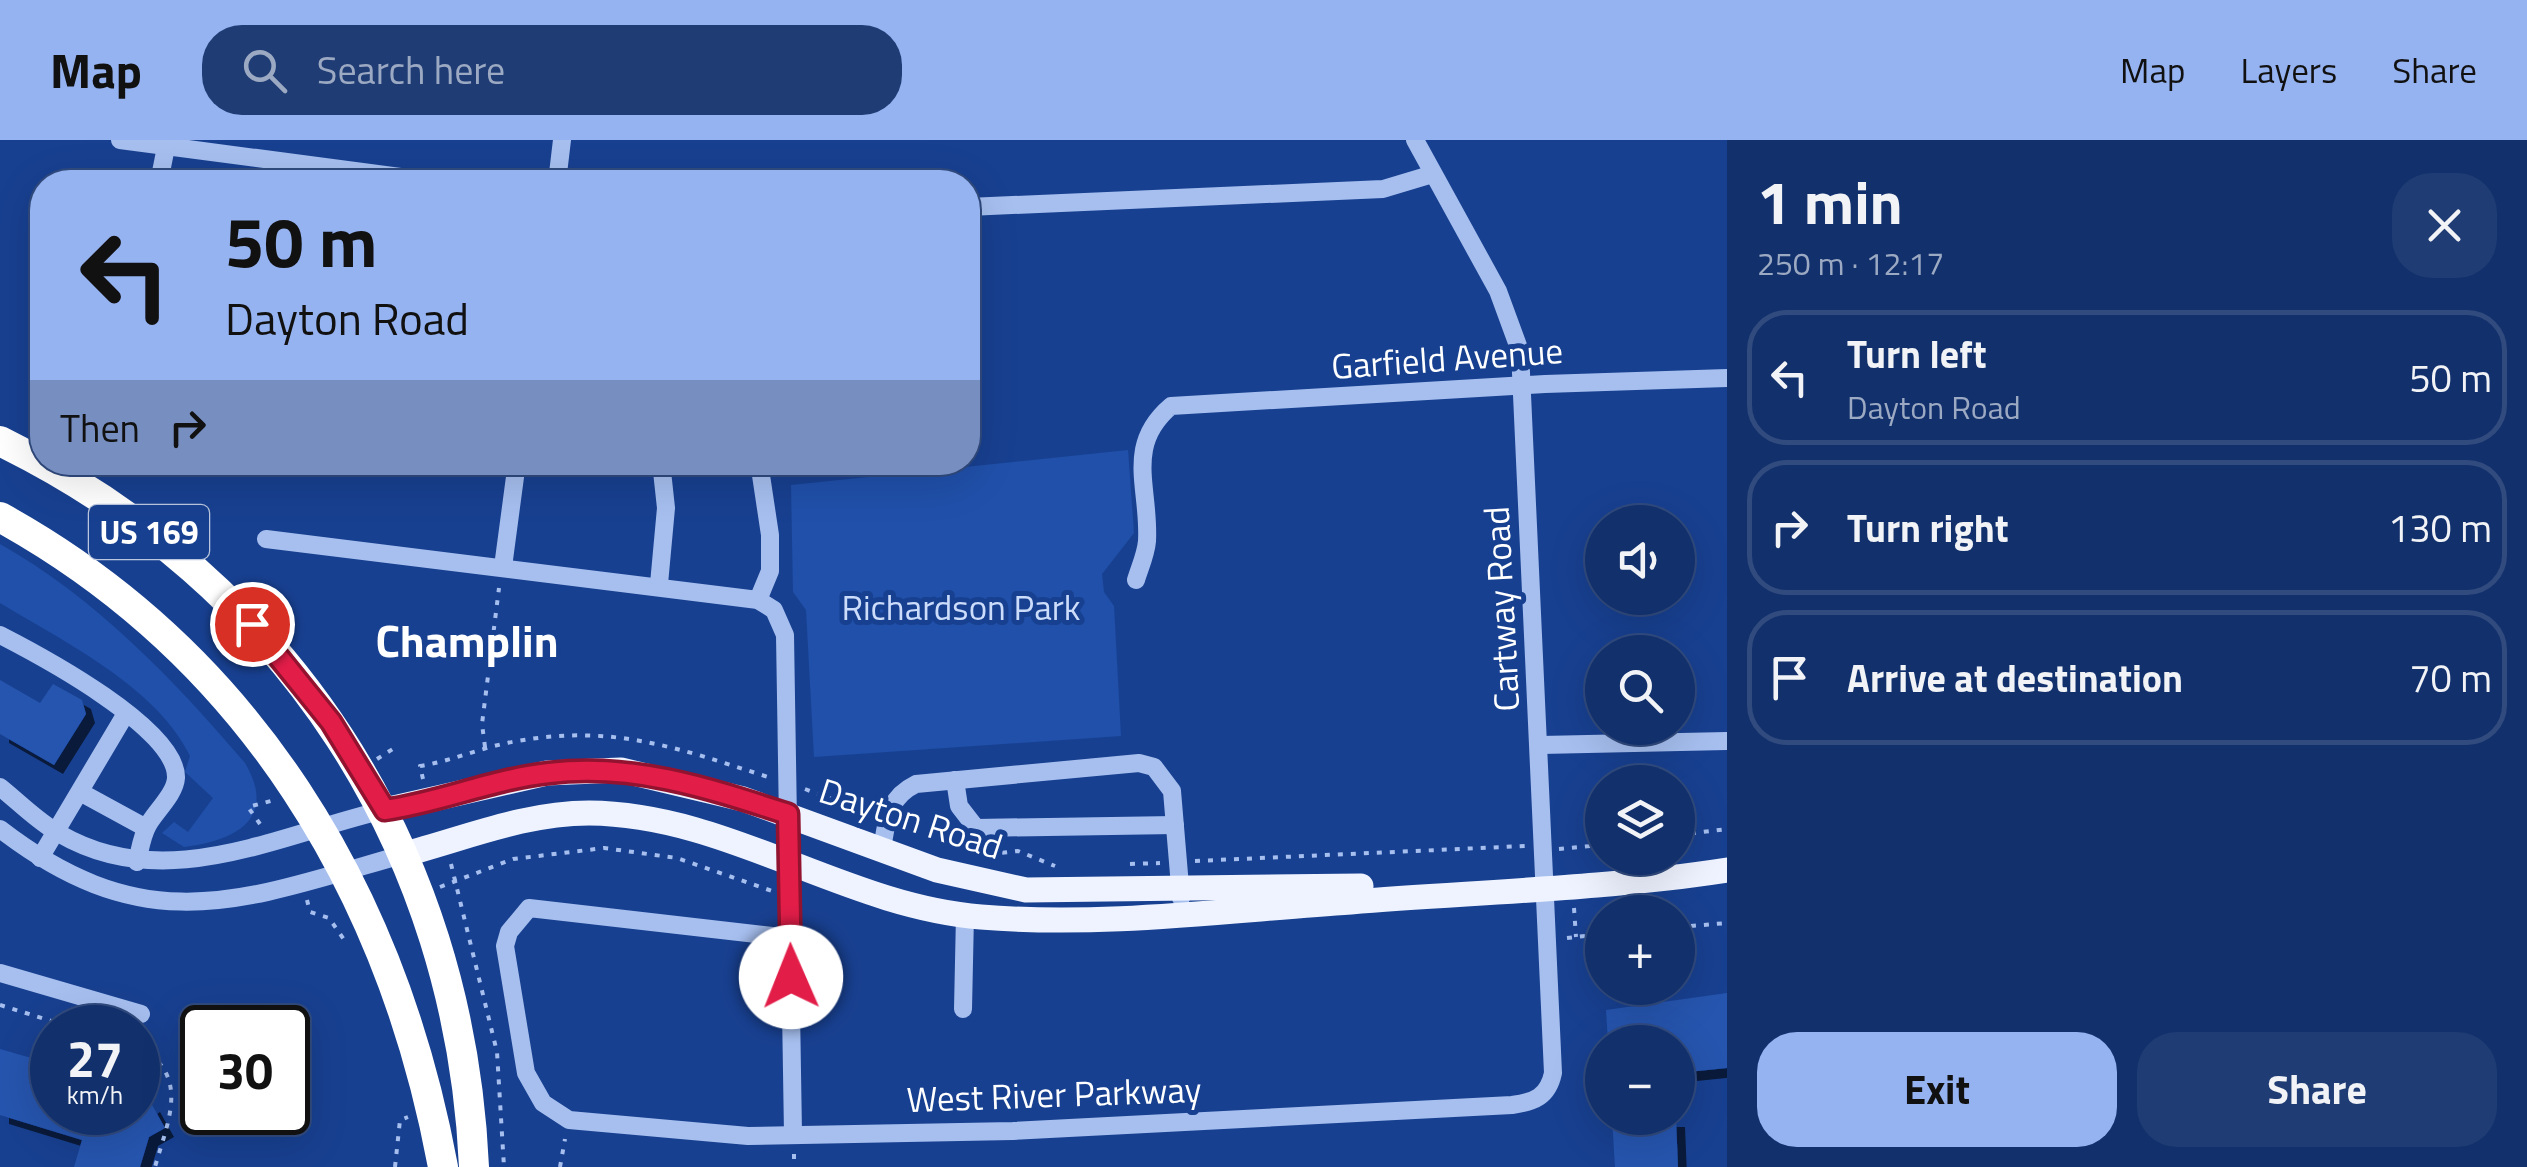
<!DOCTYPE html>
<meta charset="utf-8">
<style>
body{margin:0;font-family:"Titillium Web",sans-serif;background:#1f3c74;color:#f1f3f6;height:100vh;display:flex;flex-direction:column;font-size:38px;white-space:nowrap}
*{box-sizing:border-box;margin:0}
p{font-size:32px;color:#9ca9c2}
.icon{flex:none;width:55px;height:55px;fill:none;stroke:currentColor;stroke-width:2;stroke-linecap:round;stroke-linejoin:round}
.map{position:relative;flex:1;overflow:hidden}
.drawer{display:flex;flex-direction:column;background:#12306c;width:800px}
.drawer>*{flex:none}
.hud{position:absolute;left:30px;top:30px;width:950px;height:305px;border-radius:40px;box-shadow:0 10px 40px #0002,0 0 0 2px #314b7f;background:#95b2f1;color:#111;overflow:hidden}
.tools{position:absolute;left:1585px;top:365px;display:grid;gap:20px}
.tools a{display:grid;place-items:center;width:110px;height:110px;border-radius:50%;background:#12306c;box-shadow:0 10px 40px #0002,0 0 0 2px #314b7f;font-size:50px}
.speed{position:absolute;left:30px;top:865px;display:flex;gap:20px;font-size:50px;font-weight:700;text-align:center}
.speed>*{display:grid;place-content:center;width:130px;height:130px;border-radius:50%;background:#12306c;box-shadow:0 10px 40px #0002,0 0 0 2px #314b7f;line-height:1}
.speed small{font-size:25px;font-weight:400}
.speed .limit{border:5px solid #111;border-radius:15px;background:#fff;color:#111}
.pin{position:absolute;display:grid;place-items:center;width:85px;height:85px;color:#fff;margin:-42px;border:5px solid #fff;border-radius:50%;box-shadow:0 2px 10px #0007}
.me{position:absolute;width:110px;margin:-55px;rotate:359deg;stroke-linejoin:round;filter:drop-shadow(0 0 8px #0008)}
.turn{display:flex;align-items:center;gap:35px;height:210px;padding:0 30px;font-size:45px}
.turn .icon{width:130px;height:130px;stroke-width:2.5}
.turn b{display:block;font-size:70px;line-height:85px}
.then{display:flex;align-items:center;height:95px;padding:0 30px;background:#0003;gap:20px;font-size:38px}
.round{display:grid;place-items:center;flex:none;width:105px;height:105px;border-radius:40px;background:#1f3c74}
.head{display:flex;align-items:center;justify-content:space-between;height:170px;padding:0 30px}
h1{font-size:60px;font-weight:700;line-height:75px}
.button{display:flex;gap:20px;margin-top:auto;padding:20px 30px}
.button a{flex:1;height:115px;border-radius:40px;background:#95b2f1;color:#111;font-size:40px;font-weight:700;line-height:115px;text-align:center}
.button a+a{background:#1f3c74;color:#f1f3f6}
ul{padding:0;list-style:none}
li{display:flex;align-items:center;gap:30px;height:135px;margin:0 20px 15px;padding:0 10px;border:5px solid #314b7f;border-radius:40px}
li div{flex:1}
li b{display:block;font-size:38px}
li em{font-style:normal}
header{display:flex;align-items:center;gap:60px;box-sizing:border-box;height:140px;padding:0 50px;background:#95b2f1;color:#111}
header strong{font-size:48px}
nav{display:flex;gap:55px;margin-inline-start:auto;font-size:35px}
.search{width:700px;height:90px;background:#1f3c74;display:flex;align-items:center;gap:25px;box-sizing:border-box;padding:0 35px;border-radius:40px;color:#9ca9c2;font-size:38px}
main{display:flex;flex:1;min-height:0}
.map>svg:first-child{display:block}
</style>
<header>
<strong>Map</strong>
<div class="search"><svg class="icon" aria-label="search" viewBox="0 0 24 24"><circle cx="10" cy="10" r="6"/><path d="M15 15l6 6"/></svg>Search here</div>
<nav><a>Map</a><a>Layers</a><a>Share</a></nav>
</header>
<main>
<div class="map">
<svg width="1727" height="1027" viewBox="0 0 1727 1027">
<defs>
<filter id="shadow"><feDropShadow dx="9" dy="9" stdDeviation="0" flood-color="#0009"/></filter>
</defs>
<rect width="100%" height="100%" fill="#184090"/>
<g fill="#2050aa">
<path d="M1128 310 1134 393 1102 434 1104 452 1114 466 1121 596 814 617 806 470 793 452 791 345Z"/>
<path d="M0 404C96 458 174 540 245 623 278 679 235 701 184 707L162 693 174 682 188 692 213 658 185 632 190 616C157 547 63 501 0 463Z"/>
</g>
<g fill="#2655af" filter="url(#shadow)">
<path d="M0 540 40 563 53 544 82 560 86 574 54 625 0 594Z"/>
<path d="M1727 853V928L1678 933V902H1608L1606 870Z"/>
<path d="M0 909 52 924V972H138L151 963 165 988 149 997 140 1027H74L82 1000 0 975Z"/>
<path d="M1612 978H1676L1678 1027H1615Z"/>
</g>
<g fill="none" stroke-linecap="round" stroke-linejoin="round">
<g stroke="#a6bfef" stroke-width="4" stroke-dasharray="5 8" stroke-linecap="butt">
<path d="M485 607 482 584 499 448"/>
<path d="M377 619 396 607"/>
<path d="M423 639 420 626C453 621 484 606 518 601 613 584 678 608 768 637"/>
<path d="M805 649 871 674"/>
<path d="M260 684 248 667 271 661"/>
<path d="M903 687 983 715 1018 711 1055 726"/>
<path d="M1678 695 1727 689"/>
<path d="M1559 709 1602 705"/>
<path d="M1195 721 1525 706"/>
<path d="M451 724 497 912 504 1027"/>
<path d="M1130 724 1160 723"/>
<path d="M440 747 513 719 604 708 677 718 772 751"/>
<path d="M307 760 310 772 329 778 345 801"/>
<path d="M1574 768 1576 797"/>
<path d="M1678 787 1727 783"/>
<path d="M1567 798 1602 794"/>
<path d="M0 865 74 888"/>
<path d="M138 906C191 936 168 980 155 1027"/>
<path d="M794 1014V1027"/>
<path d="M395 1027 400 980 408 977"/>
<path d="M560 1027 565 999"/>
</g>
<g stroke="#a6bfef" stroke-width="18">
<path d="M120 0 438 42"/>
<path d="M159 42 166 7"/>
<path d="M557 42 562 0"/>
<path d="M968 67 1383 49 1433 34"/>
<path d="M266 399 758 460 774 470 785 495 793 994"/>
<path d="M503 427 517 322"/>
<path d="M1136 440C1140 427 1146 414 1147 401 1150 348 1124 306 1171 266L1545 244 1727 238"/>
<path d="M659 444 666 368 661 322"/>
<path d="M758 460 770 431V395L759 322"/>
<path d="M0 495C41 516 178 589 176 638 175 654 156 671 148 685 142 695 140 710 137 722"/>
<path d="M1541 605 1727 601"/>
<path d="M955 640 959 666 976 688 1175 685"/>
<path d="M0 647C20 663 38 682 60 694 165 755 278 695 384 670"/>
<path d="M80 652 146 688"/>
<path d="M0 689C148 803 243 760 405 714"/>
<path d="M882 709C887 681 887 658 916 644L1139 623 1154 627 1172 651 1181 758"/>
<path d="M40 718 125 575"/>
<path d="M790 798 529 768 509 792 505 806 526 933 543 963 569 980 748 996 1013 991 1512 965C1534 962 1548 957 1553 933L1520 211 1498 151 1415 0"/>
<path d="M0 833 141 874"/>
<path d="M963 869 965 775"/>
</g>
<g stroke="#eef3ff" stroke-width="25">
<path d="M385 670 547 633 621 630 743 659 937 730 1026 750 1361 746"/>
<path d="M405 714C466 698 525 673 589 673 728 674 844 766 981 777 1103 787 1229 770 1351 762 1476 752 1603 749 1727 730"/>
</g>
<g stroke="#fff" stroke-width="30">
<path d="M0 301C287 441 460 709 474 1027"/>
<path d="M0 377C250 515 392 752 443 1027"/>
</g>
</g>
<g fill="none" stroke-linecap="round" stroke-linejoin="round">
<defs>
<path id="route" d="M252 484 331 582 385 670C441 662 493 639 549 633 634 623 708 648 788 674L791 837"/>
</defs>
<use href="#route" stroke="#92132f" stroke-width="25"/>
<use href="#route" stroke="#e11d48" stroke-width="18"/>
</g>
<g text-anchor="middle" dominant-baseline="central" stroke-width="10" stroke-linejoin="round" paint-order="stroke">
<rect fill="#184090" stroke="#bac6de" stroke-width="2.5" x="89" y="365" width="120" height="54" rx="8"/>
<g font-size="32" font-weight="bold" fill="#fff">
<text x="149" y="392">US 169</text>
</g>
<g font-size="35" fill="#fff" stroke="#184090">
<text transform="translate(1447 218) rotate(-4)">Garfield Avenue</text>
<text transform="translate(1501 469) rotate(-93)">Cartway Road</text>
<text transform="translate(911 678) rotate(18)">Dayton Road</text>
<text transform="translate(1054 954) rotate(-2)">West River Parkway</text>
</g>
<g font-size="35" fill="#ccdcfb" stroke="#184090">
<text x="961" y="467">Richardson Park</text>
</g>
<g font-size="45" font-weight="bold" fill="#fff" stroke="#184090">
<text x="467" y="500">Champlin</text>
</g>
</g>
</svg>
<div class="tools">
<a><svg class="icon" aria-label="sound" viewBox="0 0 24 24"><path d="M4 9h4l5-4v14l-5-4H4zM17 9q2 3 0 6"/></svg></a>
<a><svg class="icon" aria-label="search" viewBox="0 0 24 24"><circle cx="10" cy="10" r="6"/><path d="M15 15l6 6"/></svg></a>
<a><svg class="icon" aria-label="layers" viewBox="0 0 24 24"><path d="M12 4l9 5-9 5-9-5zM3 14l9 5 9-5"/></svg></a>
<a>+</a>
<a>−</a>
</div>
<div class="speed"><div>27<small>km/h</small></div><div class="limit">30</div></div>
<div class="pin" style="left:252px;top:484px;background:#d93025"><svg class="icon" aria-label="arrive" viewBox="0 0 24 24"><path d="M6 21V4h12l-3 4 3 4H6"/></svg></div>
<svg class="me" style="left:791px;top:837px" viewBox="-20 -20 40 40"><circle r="19" fill="#fff"/><path d="M0-13L10 11 0 6-10 11z" fill="#e11d48"/></svg>
<div class="hud">
<div class="turn"><svg class="icon" aria-label="left" viewBox="0 0 24 24"><path d="M17 20v-9H6M10 6l-5 5 5 5"/></svg><div><b>50 m</b>Dayton Road</div></div>
<div class="then">Then<svg class="icon" aria-label="right" viewBox="0 0 24 24"><path d="M7 20v-9h11M14 6l5 5-5 5"/></svg></div>
</div>
</div>
<section class="drawer">
<div class="head"><div><h1>1 min</h1><p>250 m · 12:17</p></div><a class="round"><svg class="icon" aria-label="close" viewBox="0 0 24 24"><path d="M6 6l12 12M18 6L6 18"/></svg></a></div>
<ul>
<li><svg class="icon" aria-label="left" viewBox="0 0 24 24"><path d="M17 20v-9H6M10 6l-5 5 5 5"/></svg><div><b>Turn left</b><p>Dayton Road</p></div><em>50 m</em></li>
<li><svg class="icon" aria-label="right" viewBox="0 0 24 24"><path d="M7 20v-9h11M14 6l5 5-5 5"/></svg><div><b>Turn right</b></div><em>130 m</em></li>
<li><svg class="icon" aria-label="arrive" viewBox="0 0 24 24"><path d="M6 21V4h12l-3 4 3 4H6"/></svg><div><b>Arrive at destination</b></div><em>70 m</em></li>
</ul>
<div class="button"><a>Exit</a><a>Share</a></div>
</section>
</main>
